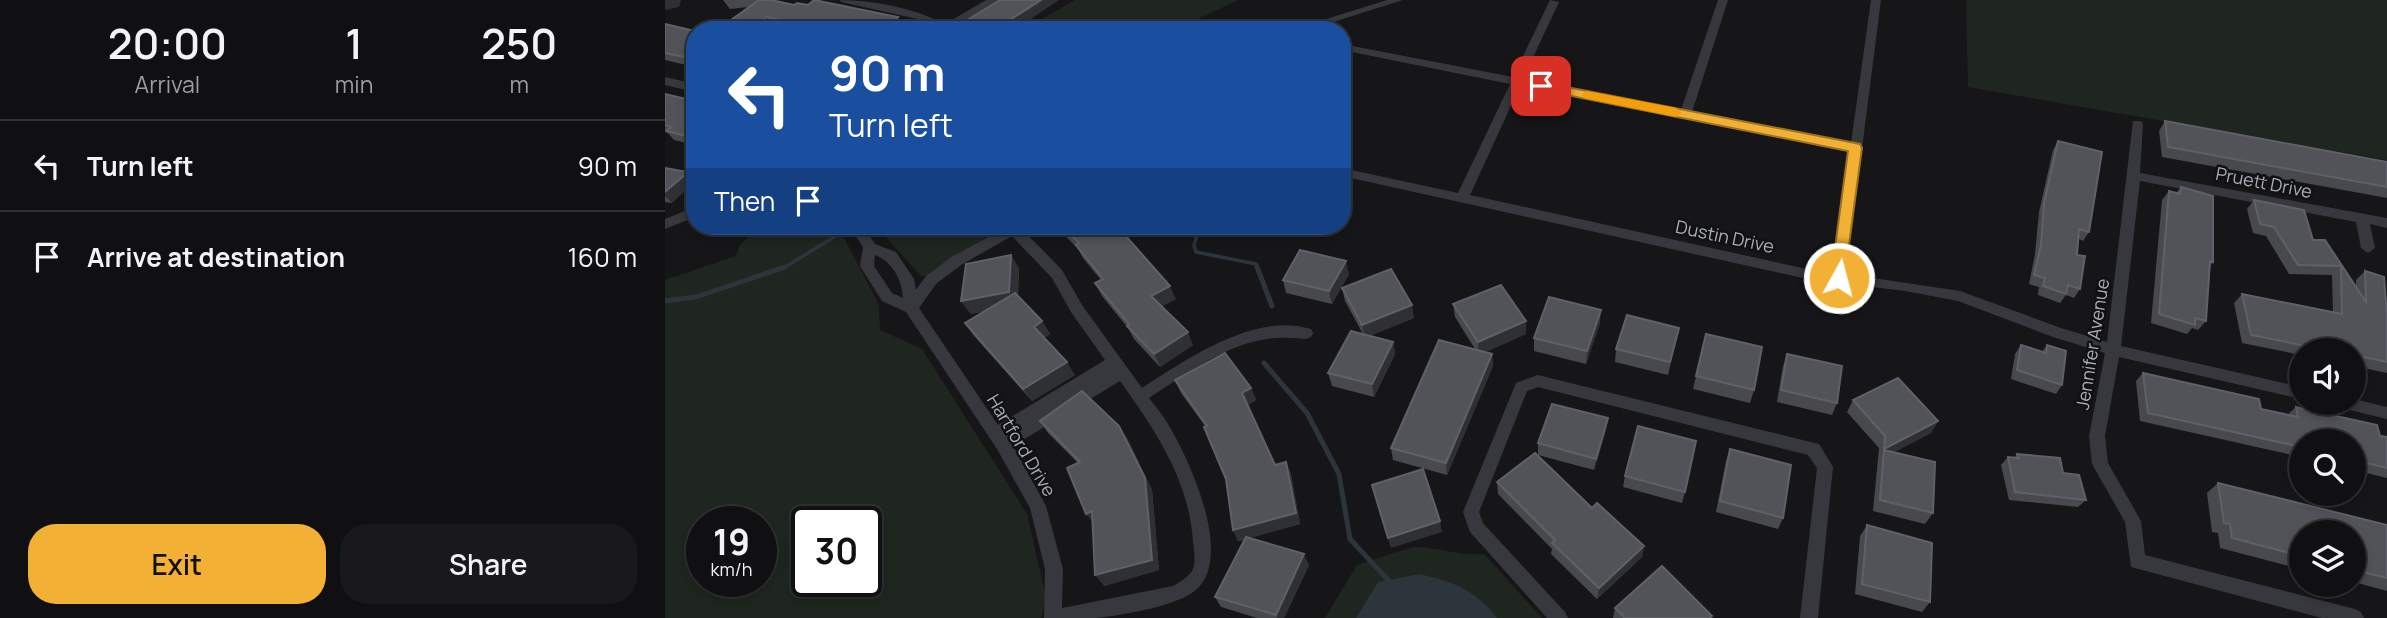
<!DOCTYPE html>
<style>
body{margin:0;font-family:Manrope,sans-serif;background:#19191b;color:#f1f3f6;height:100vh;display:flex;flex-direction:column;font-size:26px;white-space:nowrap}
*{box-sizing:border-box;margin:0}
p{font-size:23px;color:#9c9d9f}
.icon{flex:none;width:38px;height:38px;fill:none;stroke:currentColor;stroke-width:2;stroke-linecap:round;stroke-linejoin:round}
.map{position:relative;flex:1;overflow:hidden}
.side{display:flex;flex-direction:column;background:#101012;width:665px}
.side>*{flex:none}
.top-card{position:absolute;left:21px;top:21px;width:665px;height:214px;border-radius:28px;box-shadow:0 4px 10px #0003,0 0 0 2px #303032;background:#1a4fa0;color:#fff;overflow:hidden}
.tools{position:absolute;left:1624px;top:338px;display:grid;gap:14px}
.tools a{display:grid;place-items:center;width:77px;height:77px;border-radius:50%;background:#101012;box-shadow:0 4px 10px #0003,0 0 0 2px #303032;font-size:35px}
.speed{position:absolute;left:21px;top:506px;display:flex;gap:14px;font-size:35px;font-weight:700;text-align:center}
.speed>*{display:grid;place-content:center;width:91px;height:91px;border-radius:50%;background:#101012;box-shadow:0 4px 10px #0003,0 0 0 2px #303032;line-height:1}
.speed small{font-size:18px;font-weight:400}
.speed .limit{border:4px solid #111;border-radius:10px;background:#fff;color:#111}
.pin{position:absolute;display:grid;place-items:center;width:60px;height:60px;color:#fff;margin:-30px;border-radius:14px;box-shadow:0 4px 10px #0006}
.me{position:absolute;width:77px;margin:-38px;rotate:7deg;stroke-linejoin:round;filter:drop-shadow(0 0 5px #0008)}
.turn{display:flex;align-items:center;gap:24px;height:147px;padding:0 28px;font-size:32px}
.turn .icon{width:91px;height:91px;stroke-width:2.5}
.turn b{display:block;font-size:49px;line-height:60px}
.then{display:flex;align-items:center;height:66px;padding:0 28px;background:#0003;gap:14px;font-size:26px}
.eta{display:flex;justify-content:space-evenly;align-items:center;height:119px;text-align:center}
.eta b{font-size:42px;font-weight:600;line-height:49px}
.button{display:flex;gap:14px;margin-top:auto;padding:14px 28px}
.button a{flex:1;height:80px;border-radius:28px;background:#f2b134;color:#111;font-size:28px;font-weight:600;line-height:80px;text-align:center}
.button a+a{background:#19191b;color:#f1f3f6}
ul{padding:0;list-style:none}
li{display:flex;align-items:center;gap:21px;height:91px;padding:0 28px;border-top:2px solid #303032}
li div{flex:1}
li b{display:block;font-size:26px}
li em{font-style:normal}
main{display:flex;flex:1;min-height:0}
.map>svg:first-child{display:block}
</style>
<main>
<section class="side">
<div class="eta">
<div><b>20:00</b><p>Arrival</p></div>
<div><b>1</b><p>min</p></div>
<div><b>250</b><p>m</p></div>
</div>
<ul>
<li><svg class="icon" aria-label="left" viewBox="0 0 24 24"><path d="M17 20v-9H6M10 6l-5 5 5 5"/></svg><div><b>Turn left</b></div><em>90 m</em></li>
<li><svg class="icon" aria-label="arrive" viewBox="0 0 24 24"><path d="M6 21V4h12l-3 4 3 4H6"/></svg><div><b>Arrive at destination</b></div><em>160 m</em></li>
</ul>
<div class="button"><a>Exit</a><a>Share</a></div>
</section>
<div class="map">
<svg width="1722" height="618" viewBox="0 0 1722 618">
<rect width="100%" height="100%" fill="#161618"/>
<g fill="#1e261f" fill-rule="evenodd">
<path d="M410 0H573L525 23 519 30H358Z"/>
<path d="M1301 0H1722V160L1303 87Z"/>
<path d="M95 226H173L214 305 215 330 257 349 362 514 381 597 376 618H0V280L71 256 75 245ZM37 522H96V581H37ZM142 522H201V581H142Z"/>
<path d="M211 226H345L279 262 261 276H256Z"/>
<path d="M748 547C773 547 794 556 819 554L877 618H832L825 610 754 574 713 582 691 618H660L692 565Z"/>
</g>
<path fill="#2c353c" d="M754 574C789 582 809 589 832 618H691L713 582Z"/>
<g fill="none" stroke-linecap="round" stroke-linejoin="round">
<g stroke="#2c353c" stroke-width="3.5">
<path d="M535 226 529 245 531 252 591 264 593 269"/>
<path d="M117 269 182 229 208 226"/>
</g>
<g stroke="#2c353c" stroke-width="5">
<path d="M592 267 607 306"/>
<path d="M0 301 31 297 120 267"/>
<path d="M599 363 642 413 674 474 685 539 724 581"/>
</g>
<g fill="#37383d" fill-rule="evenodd">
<path d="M175 0C209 0 249 8 280 24L321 0H333L285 30H272L257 20 176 2Z"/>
<path d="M722 0H738L643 30H626Z"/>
<path d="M885 0 894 2 858 79 1016 110 1053 0H1063L1027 112 1186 143 1206 0H1216L1181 274 1295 291 1396 328 1442 342 1468 121H1476L1478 124 1475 173 1722 218V228L1705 224 1710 248 1703 253 1696 248 1691 222 1475 181 1456 346 1636 387V399L1454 357 1440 436 1443 463 1476 521 1480 555 1690 609 1696 612 1699 618H1657L1466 567 1460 522 1427 464 1424 436 1440 353 1388 337 1293 301 1240 291 1142 279 677 176V168L793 193 845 84 677 50V44L848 77ZM855 86 1185 151 1168 272 1142 269 805 195Z"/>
<path d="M0 77 30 84V92L0 85Z"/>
<path d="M30 207V217L0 229V219Z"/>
<path d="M184 226H198L210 244 231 252 249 279 251 290 261 276 286 257 345 226H361L358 230 397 270 417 305 477 388C520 360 591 311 646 329L648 333 646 337 641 339C628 338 615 337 602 339 559 345 520 375 484 398 492 408 500 418 506 429 526 464 567 554 533 588 516 606 457 615 432 618 415 618 397 618 379 618L380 569 365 508 332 449 241 312 217 301 195 266 198 247ZM347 236 387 278 406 312 440 360 333 425 254 308 271 284 296 265ZM210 255C228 262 237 280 238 298L227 293 209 266ZM455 381C490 430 524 479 528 542 529 550 531 561 528 569 524 577 515 582 508 586L397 608 398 569 381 506 348 446Z"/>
<path d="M873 375 1154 444 1168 467 1153 618H1135L1152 468 1143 455 873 387 862 391 814 512 818 523 900 612 903 618H882L805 532 798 512 851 383Z"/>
<path d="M1689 399 1722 407V419L1676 408 1671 406 1669 402H1689Z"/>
</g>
</g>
<g fill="#47494d">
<path d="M58 0H106L129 5H143L233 17 238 26 234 30H126L109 26 83 7 65 9Z"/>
<path d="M0 24 30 31V67L0 60Z"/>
<path d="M0 94 30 101V145L9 140 3 133 0 132Z"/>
<path d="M1500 121 1722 162V198L1497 157 1494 131Z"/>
<path d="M1393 141 1424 232 1418 241 1414 239 1412 255 1415 289 1409 298 1401 295 1395 303 1373 295 1374 287 1364 284 1370 254 1374 212 1388 150Z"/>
<path d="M0 168 7 203 0 202Z"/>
<path d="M1516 187 1548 262 1545 266 1541 321 1533 330 1527 328 1522 334 1486 323 1497 200 1504 191 1511 193Z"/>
<path d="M1589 200 1648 240H1660L1691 287V280L1700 271 1722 316V373L1689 366V350H1636V355L1577 343 1569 303 1577 294 1668 313 1667 275 1624 274 1601 236 1588 233 1582 209Z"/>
<path d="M391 226H460L455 229 511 299 497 306 528 345 495 367 469 339 463 328 437 296 430 283 436 280 418 258 413 249Z"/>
<path d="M354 268 353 296 377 321 385 334 379 338 410 375 367 401 309 336 300 323 320 311 306 314 296 301Z"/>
<path d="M684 274 667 304 621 293 618 280Z"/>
<path d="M677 288 749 318 704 336 728 342 730 354 709 397 667 386 663 373 698 334 680 301Z"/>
<path d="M788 304 861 334 820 352 827 354 828 366 782 475 728 460 726 448 810 349 790 317Z"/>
<path d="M935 323 921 364 869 351V338Z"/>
<path d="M1014 328 1003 375 950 362 951 349Z"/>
<path d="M1041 334 1089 390 1085 403 1028 389Z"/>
<path d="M1356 345 1377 352 1382 345 1397 385 1391 394 1346 379 1350 354Z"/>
<path d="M1122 354 1172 403 1167 415 1112 402 1118 366Z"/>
<path d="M1478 373 1596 409 1622 415 1631 407 1722 437V478L1689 470V441H1636V457L1475 421 1471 381Z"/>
<path d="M510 380 586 388 591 400 583 405 610 465 621 462 626 474 635 524 584 538 644 565 619 618H592L556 607 550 597 579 540 573 541 568 530 561 479 540 426 516 393Z"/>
<path d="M1188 400 1273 421 1266 433 1229 452 1268 513 1260 524 1208 511 1214 448 1182 412Z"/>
<path d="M375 421 462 438 487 490 494 570 439 586 428 522 413 463 383 433Z"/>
<path d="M941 430 929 470 873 455V443Z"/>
<path d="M1065 449 1118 518 1113 529 1051 512 1061 461Z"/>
<path d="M1352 454 1398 473 1421 500 1413 507 1344 500 1336 465 1343 457H1350Z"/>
<path d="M960 476 1020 492 1017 503 958 487Z"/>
<path d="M832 482 927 508 979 546 977 557 932 599 886 554 887 549 833 494Z"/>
<path d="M1553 483 1722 525V591L1689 582V532H1636V569L1555 548 1553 533 1547 532 1542 493Z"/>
<path d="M1202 525 1265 602 1257 612 1190 594 1195 536Z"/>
<path d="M950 608 1046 618H948Z"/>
</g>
<g fill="#2f3033">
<path d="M0 0H16L14 7 0 10Z"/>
<path d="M376 0H394L349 30H329Z"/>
<path d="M102 17 109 26 103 30H84Z"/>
<path d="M233 17 238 26 234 30H218Z"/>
<path d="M23 172 30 179V182L7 203 0 196V192Z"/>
<path d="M346 255 354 268 352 305 306 314 296 301Z"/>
<path d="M681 261 684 274 667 304 664 291Z"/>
<path d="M505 286 511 299 492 309 486 296Z"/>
<path d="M747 305 749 318 700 338 697 325Z"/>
<path d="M936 310 935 323 921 364 922 351Z"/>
<path d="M377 321 385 334 377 339 369 327Z"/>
<path d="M861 321V334L814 355 813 342Z"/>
<path d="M523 332 528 345 495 367 489 354Z"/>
<path d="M728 342 730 354 709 397 707 384Z"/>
<path d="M827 354 828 366 782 475 781 463Z"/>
<path d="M402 362 410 375 367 401 358 389Z"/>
<path d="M586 388 591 400 582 406 577 393Z"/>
<path d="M943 418 941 430 929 470 931 459Z"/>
<path d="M1273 421 1266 433 1219 457V450L1213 460 1219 449Z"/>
<path d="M454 426 462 438 487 490 494 570 439 586 430 575Z"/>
<path d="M621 462 626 474 635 524 573 541 568 530Z"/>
<path d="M427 511 430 525 421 514Z"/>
<path d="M775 521 777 532 726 548 723 538Z"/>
<path d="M979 546 977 557 932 599 934 588Z"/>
<path d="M639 554 644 565 619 618H612L611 615Z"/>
</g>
<g fill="#525359" stroke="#5f6168" stroke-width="2">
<path d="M94 0H106L129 5 132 3 143 5 149 0 233 17 218 30H159L102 17 84 30H52Z"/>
<path d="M335 0H376L329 30H286Z"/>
<path d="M0 24 30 31V59L0 53Z"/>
<path d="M0 94 30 101V138L1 131 6 127 0 125Z"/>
<path d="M1500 121 1722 162V187L1503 147Z"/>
<path d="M1393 141 1437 152 1424 232 1414 229 1412 255 1420 256 1415 289 1403 285 1401 294 1378 286 1380 278 1369 275 1376 245 1379 203Z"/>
<path d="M0 168 23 172 0 192Z"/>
<path d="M1516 187 1548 196V262L1545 261 1541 321 1530 318V325L1494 314 1504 191 1515 194Z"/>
<path d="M1589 200 1639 210 1648 240H1660L1701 302 1700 271 1719 277 1722 316V362L1689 355V350H1662L1586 335 1577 294 1677 314 1676 266 1633 265 1609 227 1595 224Z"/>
<path d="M397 226H452L505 286 486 296 523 332 489 354 462 326 464 324 430 283 438 279 411 245 414 243Z"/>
<path d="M635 250 681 261 664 291 618 280Z"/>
<path d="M346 255 344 292 296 301 301 264Z"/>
<path d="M726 269 747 305 697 325 677 288Z"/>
<path d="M836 285 861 321 813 342 788 304Z"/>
<path d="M350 293 377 321 369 327 402 362 358 389 300 323Z"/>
<path d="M884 297 936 310 922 351 869 338Z"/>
<path d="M962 315 1014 328 1005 362 951 349Z"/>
<path d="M686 331 728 342 707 384 663 373Z"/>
<path d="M1041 334 1097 347 1089 390 1031 376Z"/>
<path d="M774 340 827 354 781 463 726 448Z"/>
<path d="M1356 345 1381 353 1382 345 1401 351 1397 385 1352 370Z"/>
<path d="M560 353 586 388 577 393 610 465 621 462 631 513 568 530 561 479 539 427 542 426 510 380Z"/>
<path d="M1122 354 1177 366 1172 403 1116 390Z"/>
<path d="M1478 373 1594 399 1596 409 1633 417 1631 407 1712 425 1715 436 1722 437V468L1689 460V441H1636V447L1483 413Z"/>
<path d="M1233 378 1273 421 1219 449 1220 436 1188 400Z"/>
<path d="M417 391 454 426 480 478 487 560 430 575 427 511 421 514 402 468 415 462 375 421Z"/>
<path d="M887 404 943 418 931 459 873 443Z"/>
<path d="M973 426 1031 441 1020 492 960 476Z"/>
<path d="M1065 449 1126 465 1118 518 1055 501Z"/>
<path d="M1219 450 1270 462 1268 513 1215 500Z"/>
<path d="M870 453 927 508 932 503 979 546 934 588 887 543 890 540 832 482Z"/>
<path d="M1352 454 1395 458 1398 473 1414 475 1421 500 1350 492 1343 457 1354 458Z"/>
<path d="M758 469 775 521 723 538 707 485Z"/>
<path d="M1553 483 1722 525V578L1689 570V532H1636V556L1567 538 1565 524 1559 523Z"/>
<path d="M1202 525 1267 543 1265 602 1197 584Z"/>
<path d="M581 537 639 554 611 615 550 597Z"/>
<path d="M997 566 1047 616 1045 618H960L950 608Z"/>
</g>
<path fill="#f2b134" stroke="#9d7322" stroke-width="2" d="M876 82 1195 144 1197 148 1179 282 1174 283 1166 278 1183 151 871 89V83Z"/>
<path fill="#f59e0b" d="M922 91 1011 108 1017 113 1011 117 918 98 916 95Z"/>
<g text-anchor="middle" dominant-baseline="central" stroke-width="5" stroke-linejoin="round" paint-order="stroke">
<g font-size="18" fill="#a8adb8" stroke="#111113">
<text transform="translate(1599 182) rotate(11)">Pruett Drive</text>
<text transform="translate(1060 236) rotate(12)">Dustin Drive</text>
<text transform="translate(1427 344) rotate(-81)">Jennifer Avenue</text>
<text transform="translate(357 445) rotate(59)">Hartford Drive</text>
</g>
</g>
</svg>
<div class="tools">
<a><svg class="icon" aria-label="sound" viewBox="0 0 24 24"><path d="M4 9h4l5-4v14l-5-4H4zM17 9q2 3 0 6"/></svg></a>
<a><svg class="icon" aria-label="search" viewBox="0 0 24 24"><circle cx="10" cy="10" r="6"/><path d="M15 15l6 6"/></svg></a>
<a><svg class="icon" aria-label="layers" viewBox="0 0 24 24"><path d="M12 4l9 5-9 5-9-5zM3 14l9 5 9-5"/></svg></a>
</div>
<div class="speed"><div>19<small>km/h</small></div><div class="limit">30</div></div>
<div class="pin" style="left:876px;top:86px;background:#d93025"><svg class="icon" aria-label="arrive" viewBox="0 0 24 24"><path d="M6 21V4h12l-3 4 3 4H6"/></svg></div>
<svg class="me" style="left:1174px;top:278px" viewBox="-20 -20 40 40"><circle r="17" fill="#f2b134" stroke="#fff" stroke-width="3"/><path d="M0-11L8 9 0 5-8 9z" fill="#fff"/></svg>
<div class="top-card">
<div class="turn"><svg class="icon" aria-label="left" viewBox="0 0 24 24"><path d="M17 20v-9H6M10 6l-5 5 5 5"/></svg><div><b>90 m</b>Turn left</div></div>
<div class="then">Then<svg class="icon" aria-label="arrive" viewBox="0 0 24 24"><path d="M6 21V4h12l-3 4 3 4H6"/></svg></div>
</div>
</div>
</main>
